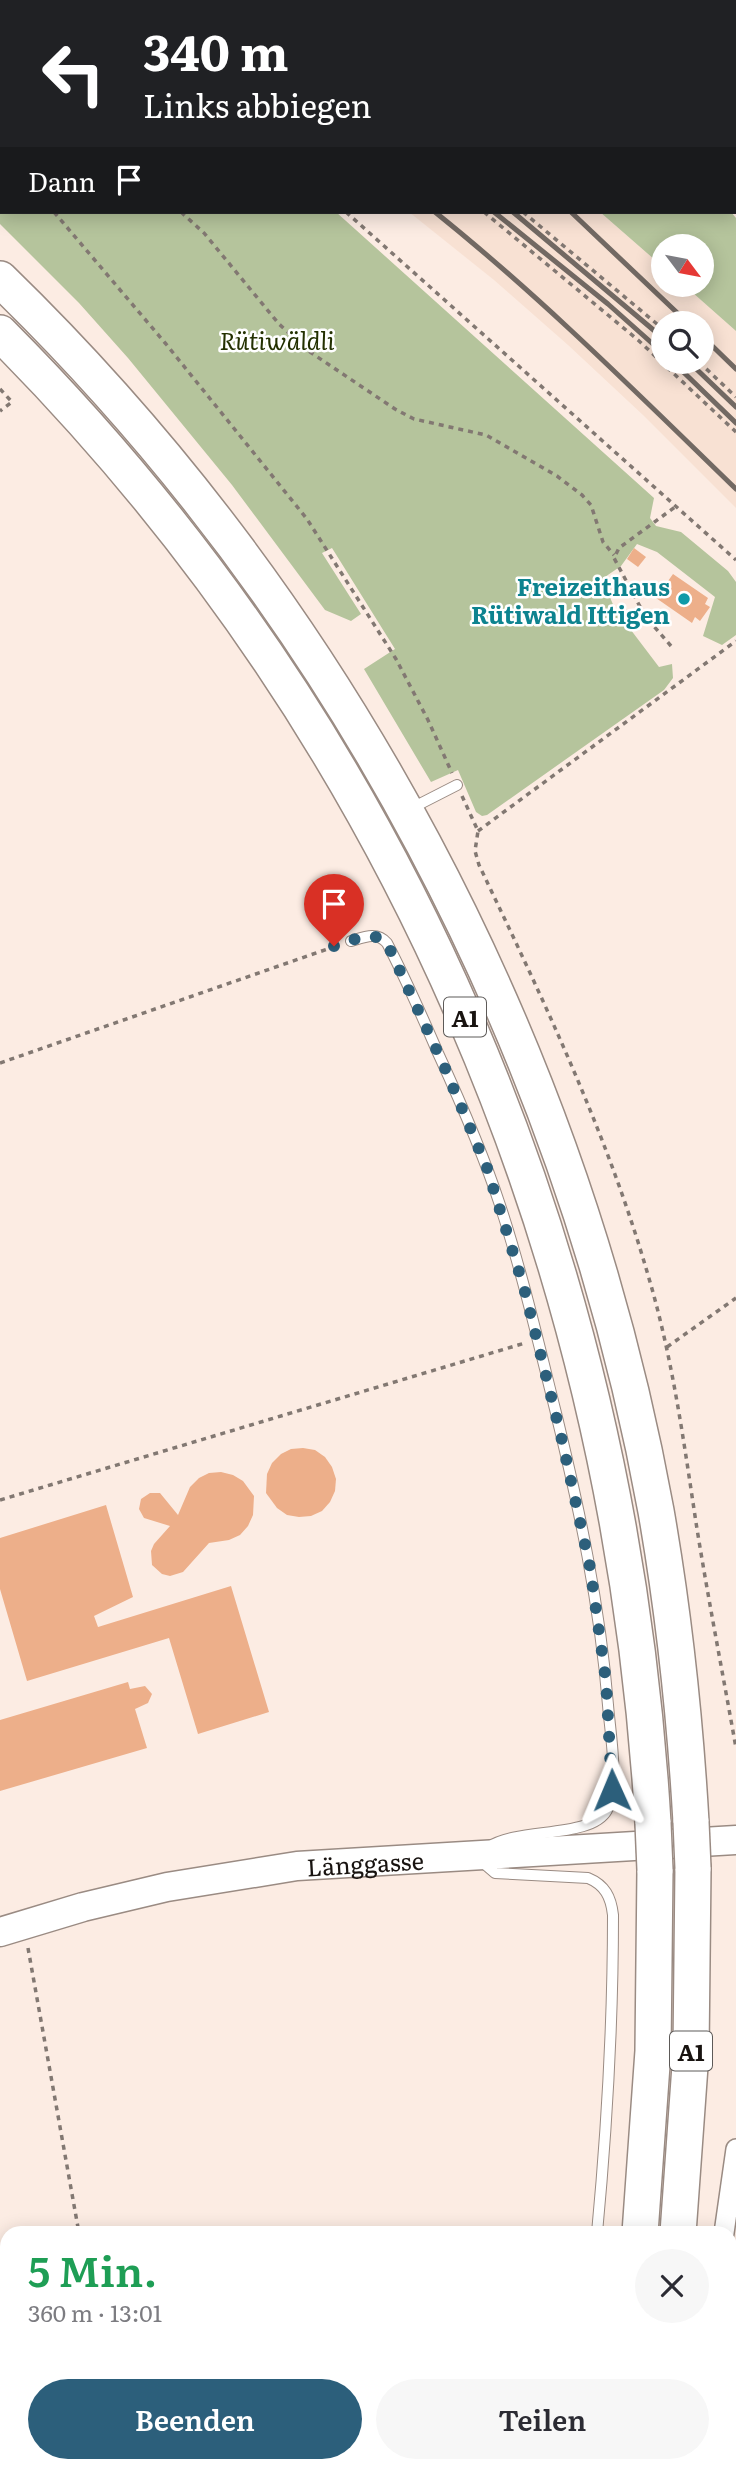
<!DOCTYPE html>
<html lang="de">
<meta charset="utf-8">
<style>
body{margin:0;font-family:Literata,serif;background:#f7f7f7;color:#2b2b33;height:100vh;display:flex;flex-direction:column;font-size:26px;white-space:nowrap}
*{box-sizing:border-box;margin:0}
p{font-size:23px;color:#7c7c81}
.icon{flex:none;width:38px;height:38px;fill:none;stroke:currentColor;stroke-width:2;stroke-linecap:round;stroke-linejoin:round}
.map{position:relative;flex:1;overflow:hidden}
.sheet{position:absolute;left:0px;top:2226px;width:737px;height:247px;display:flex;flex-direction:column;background:#fff;border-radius:21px 21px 0 0;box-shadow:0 4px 18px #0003}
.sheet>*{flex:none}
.top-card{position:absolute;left:0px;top:0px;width:737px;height:214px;box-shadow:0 4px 18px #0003;background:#202124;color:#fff;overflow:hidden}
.needle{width:46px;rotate:122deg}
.controls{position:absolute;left:651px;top:234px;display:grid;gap:14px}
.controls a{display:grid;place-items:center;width:63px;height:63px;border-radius:50%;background:#fff;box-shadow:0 4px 18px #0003;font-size:35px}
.pin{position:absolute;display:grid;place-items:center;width:60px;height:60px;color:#fff;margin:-72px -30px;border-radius:50% 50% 50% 0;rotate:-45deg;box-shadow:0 0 7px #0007}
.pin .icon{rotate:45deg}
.me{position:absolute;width:77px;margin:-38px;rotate:359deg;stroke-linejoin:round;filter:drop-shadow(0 0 5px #0008)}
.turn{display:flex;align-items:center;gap:24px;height:147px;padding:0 28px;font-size:32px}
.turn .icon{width:91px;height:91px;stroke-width:2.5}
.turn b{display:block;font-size:49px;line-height:60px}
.then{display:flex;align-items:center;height:66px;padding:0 28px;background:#0003;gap:14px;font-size:26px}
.round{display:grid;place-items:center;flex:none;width:74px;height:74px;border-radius:37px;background:#f7f7f7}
.headline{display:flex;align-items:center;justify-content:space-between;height:119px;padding:0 28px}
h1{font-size:42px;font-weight:600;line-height:52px;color:#1e9e55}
.primary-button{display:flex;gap:14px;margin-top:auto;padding:14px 28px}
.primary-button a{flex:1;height:80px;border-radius:42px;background:#2c5f7b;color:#fff;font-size:28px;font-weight:600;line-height:80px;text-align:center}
.primary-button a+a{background:#f7f7f7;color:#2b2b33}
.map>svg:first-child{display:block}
</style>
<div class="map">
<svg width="736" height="2472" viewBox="0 0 736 2472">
<rect width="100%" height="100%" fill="#fcece3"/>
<g fill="#f8e1d3" fill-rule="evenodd">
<path d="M84 0H364L366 2H87Z"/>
<path d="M409 212H600L663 267V285H684L736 331V508L643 415 568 345 494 280ZM663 324H702V362H663Z"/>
</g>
<g fill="#b5c49c">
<path d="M0 0 22 2H2V212H336L654 498 650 518 656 526 681 532 728 571 736 582V635L722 645 703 636 715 597 657 552 637 544 621 566 602 579 615 609 659 667 672 664 673 678 664 690 487 815 482 816 476 812 458 770 431 782 364 669 395 649 332 548 322 553 361 614 351 621 325 610 232 485 128 358 79 303 0 224Z"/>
<path d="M581 0H736V170L735 2Z"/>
<path d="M600 212H731L736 218V331L684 285H702V247H663V267Z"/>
</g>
<g fill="#edaf8a">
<path d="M634 548 646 557 638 567 627 559Z"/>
<path d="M673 574 708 598 705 604 710 607 700 621 695 617 692 623 656 598Z"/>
<path d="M303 1448 315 1450 325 1457 332 1467 336 1479 335 1491 330 1502 322 1511 311 1516 299 1517 287 1515 277 1508 266 1493 267 1474 272 1463 281 1454 291 1449Z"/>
<path d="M221 1472 233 1475 243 1481 254 1496 253 1515 248 1526 240 1535 229 1540 209 1543 183 1572 170 1576 162 1574 152 1565 151 1551 154 1544 170 1526 144 1518 139 1509 141 1499 150 1493H160L178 1515 190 1487 199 1478 209 1473Z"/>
<path d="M106 1505 133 1597 94 1616 98 1627 231 1586 269 1712 198 1734 169 1638 27 1681 0 1589V1538Z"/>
<path d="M128 1682 130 1689 145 1686 152 1694 148 1703 135 1709 147 1748 0 1791V1720Z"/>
</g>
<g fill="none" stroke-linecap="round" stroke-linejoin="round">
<defs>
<g id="lane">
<path d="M410 809 457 785"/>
<path d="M351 941C364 937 377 931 387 943 406 979 422 1016 438 1053 461 1103 483 1153 500 1205 522 1272 538 1341 555 1409 579 1507 600 1605 608 1705 610 1732 620 1788 607 1810 591 1839 518 1827 489 1847"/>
<path d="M481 1861 495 1873 588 1878C605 1885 611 1897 613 1915 613 2022 607 2127 597 2233"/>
<path d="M569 2472 570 2466"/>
<path d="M692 2472 693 2466"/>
</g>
<g id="street">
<path d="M724 2233 736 2149"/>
<path d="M730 2319H736"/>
</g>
<g id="secondary">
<path id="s1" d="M0 1932 83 1907 167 1887 297 1866 736 1840"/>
</g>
<g id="highway">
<path d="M0 279C340 609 571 1045 656 1511 674 1614 685 1718 691 1822"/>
<path d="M0 333C402 736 620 1258 653 1823"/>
<path d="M640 2233 653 2051 655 1870"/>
<path d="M678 2233 691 2052 693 1868"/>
<path d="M608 2472 609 2466"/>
<path d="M647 2472 648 2466"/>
</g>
</defs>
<use href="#lane" stroke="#9a8b83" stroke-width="12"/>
<use href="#street" stroke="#9a8b83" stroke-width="22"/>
<use href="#secondary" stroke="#9a8b83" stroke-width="31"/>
<use href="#highway" stroke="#9a8b83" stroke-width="38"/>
<g stroke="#827872" stroke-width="3.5" stroke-dasharray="5 5" stroke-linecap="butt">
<path d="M30 0 33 2"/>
<path d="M220 0 223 2"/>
<path d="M178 2 179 0"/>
<path d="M0 81 2 82"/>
<path d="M735 154 736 155"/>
<path d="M0 170 2 171"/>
<path d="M54 212 166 344 307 519 396 659 428 720 452 773"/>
<path d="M181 212 204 233 279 324 310 352 395 409 414 419 486 435 557 476 582 495 591 505 603 542 614 555"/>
<path d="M346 212 736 560"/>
<path d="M484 212 638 340 736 432"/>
<path d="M523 212 663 329"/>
<path d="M699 362 736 397"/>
<path d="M0 389 12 402 0 411"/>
<path d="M671 646 645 616 614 558 619 548 675 507"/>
<path d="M462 796 478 831 475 851 479 865C543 999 607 1133 648 1275 673 1359 684 1444 697 1529 709 1603 723 1675 736 1748"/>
<path d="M478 831 736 641"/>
<path d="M0 1063 339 945"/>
<path d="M667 1347 736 1298"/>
<path d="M0 1500 525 1343"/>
<path d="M28 1948 79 2233"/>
<path d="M121 2466 122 2472"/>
</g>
<use href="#lane" stroke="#fff" stroke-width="10"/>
<use href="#street" stroke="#fff" stroke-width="19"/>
<use href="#secondary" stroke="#fff" stroke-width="28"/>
<use href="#highway" stroke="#fff" stroke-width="35"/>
<g stroke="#726963" stroke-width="5">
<path d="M114 0 118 2"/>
<path d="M135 0 138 2"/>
<path d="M176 0 180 2"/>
<path d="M199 0 202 2"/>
<path d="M307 0 310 2"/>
<path d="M552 0 554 2"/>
<path d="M570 0 571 2"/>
<path d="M735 183 736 184"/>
<path d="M735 200 736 201"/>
<path d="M435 212C541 297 638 394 736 489"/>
<path d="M494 212 608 304 663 353"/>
<path d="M513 212 663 338"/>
<path d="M571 212 689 324"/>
<path d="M702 336 736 369"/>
<path d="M673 362 736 423"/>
<path d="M689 362 736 407"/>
</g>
<defs>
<g id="highway-bridge">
<path d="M691 1822 693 1868"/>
<path d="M653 1823 655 1870"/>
</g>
</defs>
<use href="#highway-bridge" stroke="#9a8b83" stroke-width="38" stroke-linecap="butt"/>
<use href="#highway-bridge" stroke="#fff" stroke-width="35"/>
</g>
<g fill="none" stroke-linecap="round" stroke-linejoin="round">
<path stroke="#2c5f7b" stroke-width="12" stroke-dasharray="0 21.6" d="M334 946C351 941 373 929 387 943L444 1066 487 1168 524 1288 561 1436 590 1567 606 1681 612 1790"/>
</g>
<circle fill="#0f9aa8" stroke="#fff" stroke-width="2.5" cx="684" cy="599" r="7"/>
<g text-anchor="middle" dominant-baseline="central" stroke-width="5" stroke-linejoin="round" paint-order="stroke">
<g fill="#fff" stroke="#5d5a58" stroke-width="2">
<rect x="444" y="997.5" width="42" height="39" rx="5"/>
<rect x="670" y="2031.5" width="42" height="39" rx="5"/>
</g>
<g font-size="23" font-weight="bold" fill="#181310">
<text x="465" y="1017">A1</text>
<text x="691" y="2051">A1</text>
</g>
<g font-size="24" font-style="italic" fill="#233001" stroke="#fff">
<text x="277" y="339">Rütiwäldli</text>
</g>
<g font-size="24" font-weight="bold" fill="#0d838f" stroke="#fff" text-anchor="end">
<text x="670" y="585">Freizeithaus<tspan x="670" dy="28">Rütiwald Ittigen</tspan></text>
</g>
<g font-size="24" fill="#181310" stroke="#fff">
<text stroke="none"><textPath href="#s1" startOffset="373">Länggasse</textPath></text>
</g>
</g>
</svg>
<div class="controls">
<a><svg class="needle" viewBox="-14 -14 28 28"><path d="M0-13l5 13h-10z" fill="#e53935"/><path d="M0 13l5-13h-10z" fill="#7c7c81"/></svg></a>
<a><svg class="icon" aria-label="search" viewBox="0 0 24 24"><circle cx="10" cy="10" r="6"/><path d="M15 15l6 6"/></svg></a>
</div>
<div class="pin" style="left:334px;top:946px;background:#d93025"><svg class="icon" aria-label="arrive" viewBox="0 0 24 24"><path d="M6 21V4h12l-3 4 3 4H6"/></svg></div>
<svg class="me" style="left:612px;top:1790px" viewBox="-20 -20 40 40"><path d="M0-17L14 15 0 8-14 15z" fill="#2c5f7b" stroke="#fff" stroke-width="4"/></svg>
<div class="top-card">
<div class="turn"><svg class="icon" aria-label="left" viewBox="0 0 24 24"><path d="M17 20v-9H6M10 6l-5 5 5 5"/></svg><div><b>340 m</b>Links abbiegen</div></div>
<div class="then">Dann<svg class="icon" aria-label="arrive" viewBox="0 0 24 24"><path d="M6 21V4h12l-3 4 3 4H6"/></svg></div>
</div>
<section class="sheet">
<div class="headline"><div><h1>5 Min.</h1><p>360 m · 13:01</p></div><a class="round"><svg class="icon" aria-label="close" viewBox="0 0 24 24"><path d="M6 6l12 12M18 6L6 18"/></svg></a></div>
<div class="primary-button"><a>Beenden</a><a>Teilen</a></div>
</section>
</div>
